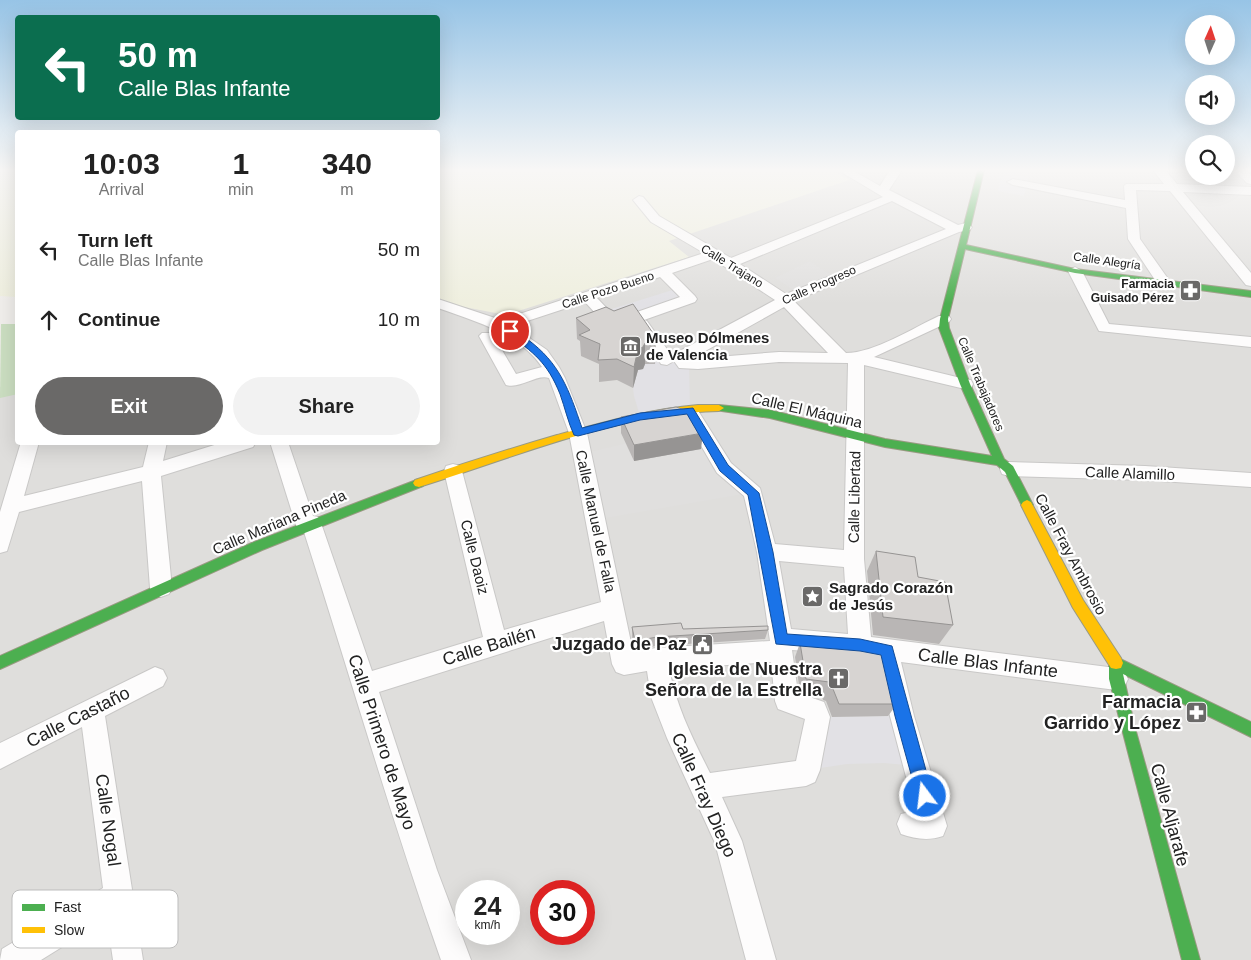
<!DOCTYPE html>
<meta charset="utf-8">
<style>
body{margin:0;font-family:Helvetica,sans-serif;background:#f2f2f2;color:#222;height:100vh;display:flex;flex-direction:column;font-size:19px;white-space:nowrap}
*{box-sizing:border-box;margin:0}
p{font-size:16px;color:#767676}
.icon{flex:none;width:28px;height:28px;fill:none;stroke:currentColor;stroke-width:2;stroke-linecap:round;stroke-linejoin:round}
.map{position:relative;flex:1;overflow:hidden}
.sheet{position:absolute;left:15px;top:130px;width:425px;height:315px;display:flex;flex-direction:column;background:#fff;border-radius:5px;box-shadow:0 5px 20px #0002}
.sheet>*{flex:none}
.banner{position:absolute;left:15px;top:15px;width:425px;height:105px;border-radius:5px;box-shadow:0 5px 20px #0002;background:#0b6e4f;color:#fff;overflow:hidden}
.needle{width:32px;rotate:3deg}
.tools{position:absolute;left:1185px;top:15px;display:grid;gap:10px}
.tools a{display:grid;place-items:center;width:50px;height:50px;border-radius:50%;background:#fff;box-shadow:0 5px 20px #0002;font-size:25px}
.speed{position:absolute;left:455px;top:880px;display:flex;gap:10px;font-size:25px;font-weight:700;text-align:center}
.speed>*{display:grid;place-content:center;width:65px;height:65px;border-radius:50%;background:#fff;box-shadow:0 5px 20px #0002;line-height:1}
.speed small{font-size:12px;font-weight:400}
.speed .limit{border:8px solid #d22;background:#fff;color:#111}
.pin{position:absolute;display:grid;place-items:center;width:42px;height:42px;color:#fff;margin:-21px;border:2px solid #fff;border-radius:50%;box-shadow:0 1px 5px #0007}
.me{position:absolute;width:55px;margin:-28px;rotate:345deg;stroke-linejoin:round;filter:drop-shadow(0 0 4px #0008)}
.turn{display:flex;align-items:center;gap:18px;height:105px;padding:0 20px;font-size:22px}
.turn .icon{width:65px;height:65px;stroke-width:2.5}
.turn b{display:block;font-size:35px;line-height:42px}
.eta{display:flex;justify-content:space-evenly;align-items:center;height:85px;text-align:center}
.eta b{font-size:30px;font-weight:700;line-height:35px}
.button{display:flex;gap:10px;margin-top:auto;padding:10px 20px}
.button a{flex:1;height:58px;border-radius:30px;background:#6a6968;color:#fff;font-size:20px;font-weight:700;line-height:58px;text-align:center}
.button a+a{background:#f2f2f2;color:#222}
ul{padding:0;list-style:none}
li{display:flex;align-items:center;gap:15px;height:70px;padding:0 20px}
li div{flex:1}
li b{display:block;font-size:19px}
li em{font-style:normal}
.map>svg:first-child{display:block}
</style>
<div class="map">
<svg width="1251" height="960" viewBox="0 0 1251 960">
<rect width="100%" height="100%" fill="#f0eeeb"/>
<path fill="#dfdedc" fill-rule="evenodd" d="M699 170H1194V176H1226V170H1251V960H0V387L17 385 18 442H438V238ZM466 891H509V934H466ZM541 891H584V934H541Z"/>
<g fill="#efefdf">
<path d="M0 170H17V297L0 296Z"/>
<path d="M438 170H832L849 180 669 241 689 257 506 315 438 302Z"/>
</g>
<path fill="#cbdec1" d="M1 324H17L18 394 0 398Z"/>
<g fill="#e0dfde">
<path d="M810 261 831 275 795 291 775 278Z"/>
<path d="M628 443 635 462 703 448 714 471 743 494 605 518 590 452Z"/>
</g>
<g fill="#e2e1e5">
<path d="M1004 170 1030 171 1024 196 998 191 1000 181 992 183 1002 180 995 173 1002 177Z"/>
<path d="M679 288 690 299 614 325 602 312Z"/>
<path d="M682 357 689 364 690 410 640 416 634 396 633 388 638 370 643 369 645 364Z"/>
<path d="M902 716 917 766 884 763 847 764 807 770 818 717Z"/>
</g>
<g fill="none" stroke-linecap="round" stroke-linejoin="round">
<defs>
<g id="street">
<path d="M838 170H852L880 186 890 170H902L889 190 958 225 966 223 972 227 970 230 959 232 794 301 846 353C874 353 913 328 939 316H949L951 319 949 322 874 357 965 379 971 380 973 384 971 388 965 389 864 365V559L871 637 1116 668 1124 671 1128 679 1124 687 1116 690 901 662 914 716 947 826 943 836C929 841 915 839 901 834L897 824 901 814 915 811 890 716 877 659 860 655 792 650 798 693 824 702 830 717 820 770 815 782 806 786 722 797 742 841 776 960H746L715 843 667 738 651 697 647 671 624 675 616 672 612 664 604 621 379 692 437 870 471 960H441C391 819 350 675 304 532L299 531 296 525 270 442H288L313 516 318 517 321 523 372 671 483 637 444 471 446 466 453 464 460 466 462 471 504 630 601 602 569 433 549 378C536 374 521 389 506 385L479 336 482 333H492L516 374 542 367C519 333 474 321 438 308V299L501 320 704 253 651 222 633 200 639 196 643 197 659 216 731 258 883 197ZM892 201 946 229 786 294 740 264ZM713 259 775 300 676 353 674 359 647 321 644 320 695 302 697 299 695 296 672 273ZM660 277 680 297 617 319 597 298ZM585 302 609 328 614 330 635 323 661 364 667 365 674 361 679 368 698 369 779 362 848 363 844 550 775 544 760 488 731 463 697 409 691 407 685 409 682 413 717 473 744 496 757 552 770 641 656 648 633 652 587 433 565 378 559 367 547 350 512 326ZM784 307 828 353 779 352 691 359ZM779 561 844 567 848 634 791 629ZM771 662 775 701 778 709 805 719 796 761 710 773C692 737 677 708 669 669Z"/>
<path d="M1153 170H1165L1177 184 1251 187V195L1183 192 1251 273V286L1246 285 1170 191 1136 190 1140 239 1171 283 1164 287 1159 286 1128 239 1126 208 1013 185 1007 182 1013 179 1125 200 1124 186 1126 184H1164Z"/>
<path d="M1234 170H1246L1251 175V184L1247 183Z"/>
<path d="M1075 267 1082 271 1109 324 1251 337V347L1099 331 1068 271Z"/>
<path d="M21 442H39L24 496 143 467 149 442H167L163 461 224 442H256L253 447 161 476 172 588 169 594 161 597 153 594 150 588 142 481 19 512 7 551 0 553V512Z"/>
<path d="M1009 462 1145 466 1251 473V487L1145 480 1009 476 1002 474 1000 469 1002 464Z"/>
<path d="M155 667 163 670 167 678 163 686 105 716 143 960H113L107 919 41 960H0L2 949 103 888 82 727 0 769V743Z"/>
</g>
<g id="fast">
<path d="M978 170H984L966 245 1075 269 1251 291V297L1075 273 965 249 948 319 949 328 970 384 1004 459 1013 466 1033 505 1031 508H1023L1005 472 997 465 885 447 770 418 715 410 714 408 719 405 770 410 885 439 992 456 960 384 939 328 940 319Z"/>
<path d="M419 479 423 480 425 483 423 486 262 550 0 669V656L254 542Z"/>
<path d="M1116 657 1251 722V737L1123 674 1135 728 1200 960H1182L1109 679V663L1111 658Z"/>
</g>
<g id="slow">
<path d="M698 405H719L724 408 719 411C617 413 516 457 419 487L415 486 413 483 415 480C462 464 509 449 557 435 604 422 650 409 698 405Z"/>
<path d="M1027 500 1031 502 1083 600 1121 658 1123 663 1121 668 1116 669 1111 668 1073 608 1021 505 1023 502Z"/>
</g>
</defs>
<use href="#street" stroke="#c9c8c7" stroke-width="2"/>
<use href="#fast" stroke="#999a82" stroke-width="2"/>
<use href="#slow" stroke="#999a82" stroke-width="2"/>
<use href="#street" fill="#fdfcfc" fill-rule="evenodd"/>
<use href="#fast" fill="#4caf50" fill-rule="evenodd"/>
<use href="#slow" fill="#ffc107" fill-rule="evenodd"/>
</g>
<g fill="#b9b6b5">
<path d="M576 318 656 343 655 364H645L643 369 638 370 633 388 617 380 599 382V364L581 356 580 341 577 339Z"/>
<path d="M621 417 701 449 634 461 621 433Z"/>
<path d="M876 551 918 577 953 625 939 644 873 635 867 571Z"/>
<path d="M632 627 683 629 768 630 765 639 656 646 634 650 632 636Z"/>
<path d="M837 641 897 704 888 716 832 717 826 701 823 700 822 694 800 692 795 657 800 643 809 646 834 647Z"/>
</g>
<g fill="#969493">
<path d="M645 343V364L643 369 638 370 633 388 634 367 638 349Z"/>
<path d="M703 433 701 449 634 461V445Z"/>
</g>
<g fill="#d7d4d2" stroke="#969493">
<path d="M633 304 655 336 656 343H645L643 347 638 349 634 367 617 359 598 360 600 344 579 335 590 330 576 318 606 307 614 311Z"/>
<path d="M676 407 691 412 703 433 634 445 621 417Z"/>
<path d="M876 551 915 557 918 577 945 582 953 625 883 617Z"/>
<path d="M681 623 683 629 768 626V630L657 637 635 641 632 627Z"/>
<path d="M837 641 867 643 884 647 897 704H839L833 689 830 687 829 682 806 679 800 643H808L809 646 838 647Z"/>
</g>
<linearGradient id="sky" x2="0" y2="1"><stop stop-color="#97c4e6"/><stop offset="0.56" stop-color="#f8f7f6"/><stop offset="1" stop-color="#f8f7f6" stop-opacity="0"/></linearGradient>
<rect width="1251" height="304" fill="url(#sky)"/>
<path fill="#1a73e8" stroke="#114b97" d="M510 328C517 330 522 335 527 339 560 363 569 390 582 428L640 413 693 408 728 465 759 493 773 552 787 634 860 639 892 646 933 796 931 802 925 804 919 802 917 796 895 716 881 655 860 651 776 644 748 495 720 471 687 414 640 420 578 436 574 435C568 422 565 408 560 394 547 362 534 353 507 333V329Z"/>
<defs>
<symbol id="pharmacy-square" viewBox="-11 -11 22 22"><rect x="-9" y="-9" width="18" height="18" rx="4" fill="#6a6968" stroke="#fff"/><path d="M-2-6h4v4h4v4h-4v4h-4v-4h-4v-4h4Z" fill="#fff"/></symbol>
<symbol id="museum-square" viewBox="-11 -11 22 22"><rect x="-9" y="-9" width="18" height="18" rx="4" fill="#6a6968" stroke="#fff"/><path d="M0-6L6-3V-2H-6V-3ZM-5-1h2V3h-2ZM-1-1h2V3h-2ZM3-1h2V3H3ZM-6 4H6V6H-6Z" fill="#fff"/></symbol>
<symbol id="sight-square" viewBox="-11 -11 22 22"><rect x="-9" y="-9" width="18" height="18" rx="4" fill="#6a6968" stroke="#fff"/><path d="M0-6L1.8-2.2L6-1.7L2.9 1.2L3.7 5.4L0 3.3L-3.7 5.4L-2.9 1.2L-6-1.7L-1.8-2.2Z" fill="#fff"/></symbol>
<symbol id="civic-square" viewBox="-11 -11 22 22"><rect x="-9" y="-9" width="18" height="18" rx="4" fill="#6a6968" stroke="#fff"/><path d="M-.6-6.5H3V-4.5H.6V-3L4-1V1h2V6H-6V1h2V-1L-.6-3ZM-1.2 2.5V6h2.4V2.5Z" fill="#fff"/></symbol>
<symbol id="church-square" viewBox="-11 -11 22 22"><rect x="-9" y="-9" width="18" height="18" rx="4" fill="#6a6968" stroke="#fff"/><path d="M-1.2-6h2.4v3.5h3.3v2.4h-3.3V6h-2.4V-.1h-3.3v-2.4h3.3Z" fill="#fff"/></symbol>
</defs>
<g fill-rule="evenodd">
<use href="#pharmacy-square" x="1178" y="278" width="25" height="25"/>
<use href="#museum-square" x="618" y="334" width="25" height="25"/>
<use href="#sight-square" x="800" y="584" width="25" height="25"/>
<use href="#civic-square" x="690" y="632" width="25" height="25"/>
<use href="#church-square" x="826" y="666" width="25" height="25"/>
<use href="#pharmacy-square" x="1184" y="700" width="25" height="25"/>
</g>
<g text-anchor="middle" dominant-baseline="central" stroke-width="4.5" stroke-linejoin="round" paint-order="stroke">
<g font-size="12" fill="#222" stroke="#fff">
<text transform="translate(1107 261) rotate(8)">Calle Alegría</text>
<text transform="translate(732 266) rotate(32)">Calle Trajano</text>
<text transform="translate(819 285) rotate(-24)">Calle Progreso</text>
<text transform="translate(608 290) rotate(-18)">Calle Pozo Bueno</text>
<text transform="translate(981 384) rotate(67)">Calle Trabajadores</text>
</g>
<g font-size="12" font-weight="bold" fill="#222" stroke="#fff" text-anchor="end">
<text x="1174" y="284">Farmacia<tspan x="1174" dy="14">Guisado Pérez</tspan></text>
</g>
<g font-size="15" font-weight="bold" fill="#222" stroke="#fff" text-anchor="start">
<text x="646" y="337">Museo Dólmenes<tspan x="646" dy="17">de Valencia</tspan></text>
<text x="829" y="587">Sagrado Corazón<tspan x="829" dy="17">de Jesús</tspan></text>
</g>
<g font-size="15" fill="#222" stroke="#fff">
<text transform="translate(807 410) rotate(13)">Calle El Máquina</text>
<text transform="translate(1130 473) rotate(2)">Calle Alamillo</text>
<text transform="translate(854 497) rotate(-89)">Calle Libertad</text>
<text transform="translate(596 521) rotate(78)">Calle Manuel de Falla</text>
<text transform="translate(279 522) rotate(-23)">Calle Mariana Pineda</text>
<text transform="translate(1071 554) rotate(62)">Calle Fray Ambrosio</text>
<text transform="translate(475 557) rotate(76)">Calle Daoiz</text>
</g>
<g font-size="18" font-weight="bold" fill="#222" stroke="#fff" text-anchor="end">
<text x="687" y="644">Juzgado de Paz</text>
<text x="822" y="669">Iglesia de Nuestra<tspan x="822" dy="21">Señora de la Estrella</tspan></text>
<text x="1181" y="702">Farmacia<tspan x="1181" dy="21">Garrido y López</tspan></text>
</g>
<g font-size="18" fill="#222" stroke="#fff">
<text transform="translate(489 646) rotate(-17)">Calle Bailén</text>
<text transform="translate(988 663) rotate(7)">Calle Blas Infante</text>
<text transform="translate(78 717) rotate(-27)">Calle Castaño</text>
<text transform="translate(382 742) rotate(72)">Calle Primero de Mayo</text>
<text transform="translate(704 795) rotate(66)">Calle Fray Diego</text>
<text transform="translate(1170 815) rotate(75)">Calle Aljarafe</text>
<text transform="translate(108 820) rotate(82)">Calle Nogal</text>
</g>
</g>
<rect x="12" y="890" width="166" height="58" rx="8" fill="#fff" stroke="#bdbdbd" stroke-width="1"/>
<rect x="22" y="904" width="23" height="7" fill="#4caf50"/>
<rect x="22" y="927" width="23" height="6" fill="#ffc107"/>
<g font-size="14" fill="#222">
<text x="54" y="912">Fast</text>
<text x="54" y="935">Slow</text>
</g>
</svg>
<div class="tools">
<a><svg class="needle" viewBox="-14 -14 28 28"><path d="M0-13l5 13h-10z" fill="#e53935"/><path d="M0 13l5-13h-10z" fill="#767676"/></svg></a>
<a><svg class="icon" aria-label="sound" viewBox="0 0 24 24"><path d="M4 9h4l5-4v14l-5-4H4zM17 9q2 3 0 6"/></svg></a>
<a><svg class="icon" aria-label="search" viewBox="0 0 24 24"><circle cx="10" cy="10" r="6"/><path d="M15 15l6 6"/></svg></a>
</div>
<div class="speed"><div>24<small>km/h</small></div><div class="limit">30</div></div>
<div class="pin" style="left:510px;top:331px;background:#d93025"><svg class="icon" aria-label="arrive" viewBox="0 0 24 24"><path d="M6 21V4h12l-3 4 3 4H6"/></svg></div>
<svg class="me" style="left:925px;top:796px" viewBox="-20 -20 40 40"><circle r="17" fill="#1a73e8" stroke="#fff" stroke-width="3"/><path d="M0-11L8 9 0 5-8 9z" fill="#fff"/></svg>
<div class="banner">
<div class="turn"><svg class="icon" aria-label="left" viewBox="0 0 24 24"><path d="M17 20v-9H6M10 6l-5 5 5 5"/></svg><div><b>50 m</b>Calle Blas Infante</div></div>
</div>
<section class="sheet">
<div class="eta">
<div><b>10:03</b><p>Arrival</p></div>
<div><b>1</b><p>min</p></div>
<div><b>340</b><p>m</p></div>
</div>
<ul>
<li><svg class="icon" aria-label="left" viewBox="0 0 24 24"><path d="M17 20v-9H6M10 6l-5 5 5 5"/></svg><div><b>Turn left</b><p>Calle Blas Infante</p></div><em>50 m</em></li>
<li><svg class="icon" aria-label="ahead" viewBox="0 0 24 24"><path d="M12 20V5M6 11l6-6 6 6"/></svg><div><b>Continue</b></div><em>10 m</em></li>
</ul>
<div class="button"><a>Exit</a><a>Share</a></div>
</section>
</div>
